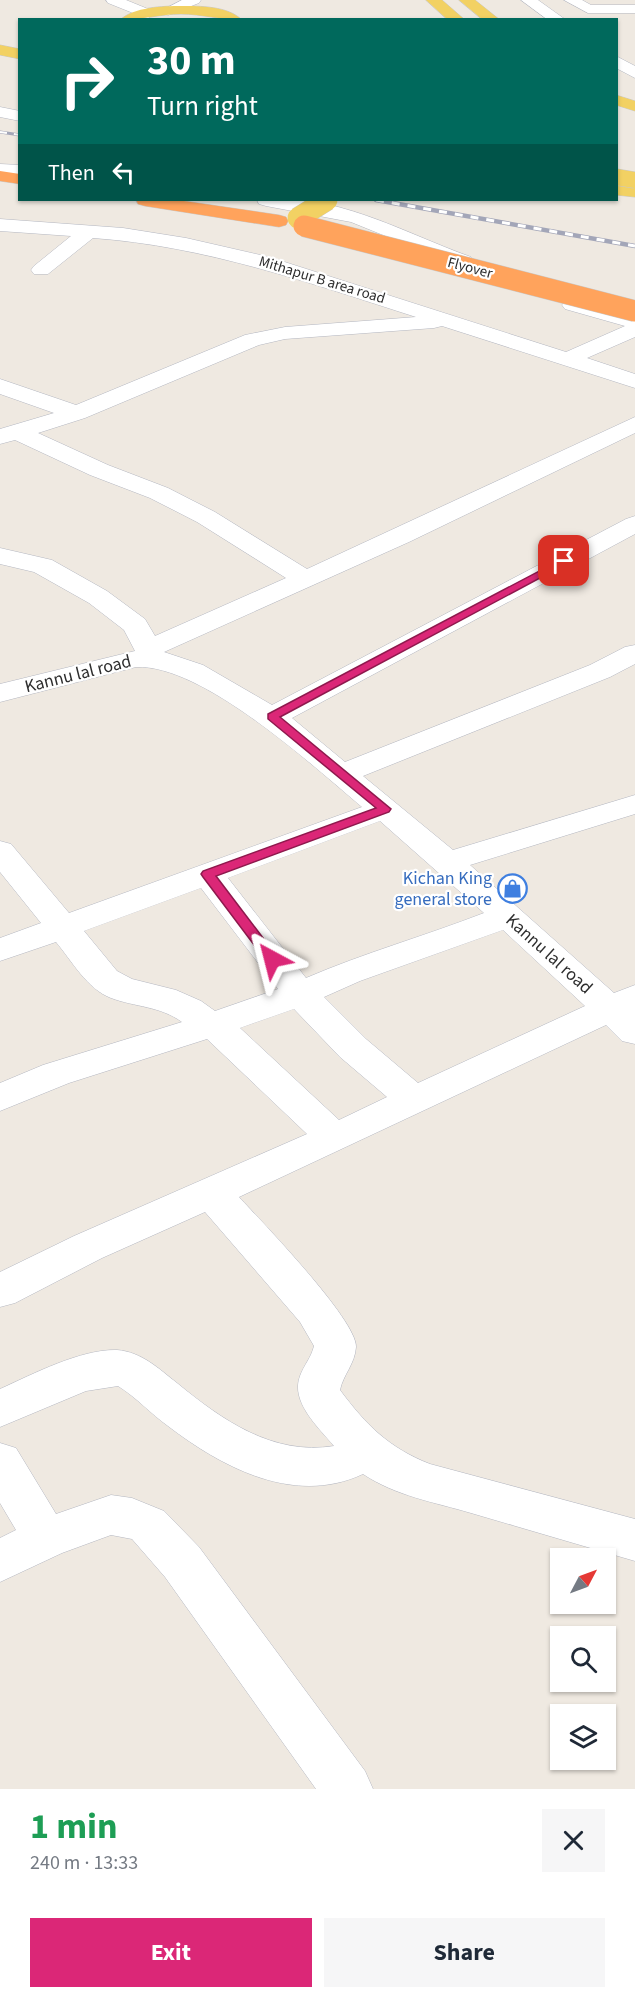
<!DOCTYPE html>
<meta charset="utf-8">
<style>
body{margin:0;font-family:"Source Sans 3",sans-serif;background:#f6f6f7;color:#1f2937;height:100vh;display:flex;flex-direction:column;font-size:22px;white-space:nowrap}
*{box-sizing:border-box;margin:0}
p{font-size:20px;color:#747a83}
.icon{flex:none;width:33px;height:33px;fill:none;stroke:currentColor;stroke-width:2;stroke-linecap:round;stroke-linejoin:round}
.map{position:relative;height:1789px;overflow:hidden}
.details{display:flex;flex-direction:column;background:#fff;flex:1}
.details>*{flex:none}
.banner{position:absolute;left:18px;top:18px;width:600px;height:183px;border-radius:0px;box-shadow:0 2px 4px #0004;background:#00695c;color:#fff;overflow:hidden}
.needle{width:39px;rotate:49deg}
.fabs{position:absolute;left:550px;top:1548px;display:grid;gap:12px}
.fabs a{display:grid;place-items:center;width:66px;height:66px;border-radius:0px;background:#fff;box-shadow:0 2px 4px #0004;font-size:30px}
.pin{position:absolute;display:grid;place-items:center;width:51px;height:51px;color:#fff;margin:-26px;border-radius:12px;box-shadow:0 3px 9px #0006}
.me{position:absolute;width:66px;margin:-33px;rotate:322deg;stroke-linejoin:round;filter:drop-shadow(0 0 4px #0008)}
.turn{display:flex;align-items:center;gap:21px;height:126px;padding:0 30px;font-size:27px}
.turn .icon{width:78px;height:78px;stroke-width:2.5}
.turn b{display:block;font-size:42px;line-height:51px}
.then{display:flex;align-items:center;height:57px;padding:0 30px;background:#0003;gap:12px;font-size:22px}
.round{display:grid;place-items:center;flex:none;width:63px;height:63px;border-radius:0px;background:#f6f6f7}
.headline{display:flex;align-items:center;justify-content:space-between;height:102px;padding:0 30px}
h1{font-size:36px;font-weight:700;line-height:45px;color:#1e9e55}
.action{display:flex;gap:12px;margin-top:auto;padding:12px 30px}
.action a{flex:1;height:69px;border-radius:0px;background:#db2777;color:#fff;font-size:24px;font-weight:700;line-height:69px;text-align:center}
.action a+a{background:#f6f6f7;color:#1f2937}
.map>svg:first-child{display:block}
</style>
<div class="map">
<svg width="635" height="1789" viewBox="0 0 635 1789">
<rect width="100%" height="100%" fill="#efe9e1"/>
<g fill="none" stroke-linecap="round" stroke-linejoin="round">
<defs>
<g id="minor">
<path d="M106 0H126L153 11 155 14 148 18 143 17 108 3Z"/>
<path d="M182 0H201L199 3 168 15 161 11Z"/>
<path d="M521 0H538L566 20H548Z"/>
<path d="M564 0H582L591 5H635V13H588Z"/>
<path d="M616 56 635 66V78L616 68Z"/>
<path d="M0 107 20 111V121L0 117Z"/>
<path d="M0 164 20 165V175L0 174Z"/>
<path d="M257 200C334 191 401 232 471 257L474 261 471 265H457L351 222 266 206 259 204Z"/>
<path d="M0 219 123 228 186 238 269 257 566 352 625 326 565 309 562 305 565 301 572 299 635 316V337L587 358 635 374V388L442 326 434 328 285 339 259 345 85 418 38 433 108 465 168 488 215 512 307 569 635 417V433L409 542 164 652 203 665 272 705 626 519 635 516V534L292 718 345 762 590 665 625 647 635 645V664L610 677 363 776 453 850 635 795V814L470 865 614 993 635 985V1044L622 1041 606 1025 239 1197C261 1221 357 1320 356 1347 355 1364 343 1375 340 1390 366 1425 389 1448 430 1464L635 1519V1561C580 1545 526 1529 471 1513 434 1502 396 1496 363 1474 295 1506 223 1468 168 1426 151 1414 136 1397 118 1386L86 1391 0 1427V1389C33 1374 81 1349 117 1350 142 1352 159 1369 177 1383 222 1420 273 1456 334 1446 319 1428 290 1402 300 1376 304 1365 311 1358 314 1346L300 1322 205 1212 102 1258 15 1303 0 1307V1272L74 1236 307 1134 207 1039 69 1083 0 1111V1083L43 1065 182 1022C160 1006 135 1007 111 998 87 989 72 961 56 942L0 961V938L41 923 0 872V841L11 844 69 913 362 807C312 765 202 664 136 667L0 702V684L135 651 124 630 89 603 34 572 0 564V548L52 560 107 591 145 619 155 636 286 578 197 522 150 498 90 475 15 440 0 444V429L54 413 0 394V379L76 405 245 335 285 327 416 317C310 283 205 246 93 238L48 274H34L31 270 34 266 71 236 0 231ZM380 821 484 913C425 936 364 953 306 978L228 878ZM201 888 278 989 215 1011 201 1001 176 990 132 979 117 971 84 931ZM503 930 585 1006 418 1083 366 1039 324 997 360 981ZM294 1009 340 1057 387 1097 339 1120 240 1028Z"/>
<path d="M0 1443 16 1448 56 1514 111 1495 132 1498 164 1511 199 1547 365 1771 373 1789H316L165 1577 132 1539 111 1535 62 1553 0 1582V1538L16 1530 0 1503Z"/>
</g>
<g id="major">
<path d="M426 0H442L465 20H448Z"/>
<path d="M459 0H475L500 20H483Z"/>
<path d="M181 6C200 6 228 6 242 20 221 20 202 14 181 14 160 14 141 20 120 20 134 7 163 6 181 6Z"/>
<path d="M0 45 20 49V59L0 55Z"/>
<path d="M616 95 635 101V111L616 105Z"/>
<path d="M616 184 635 187V197L616 195Z"/>
</g>
<g id="highway">
<path d="M0 171 20 174V184L0 181Z"/>
<path d="M136 200H177L279 215 286 217 288 221 286 225 279 227 145 206 138 204Z"/>
</g>
</defs>
<use href="#minor" stroke="#b4b7c1" stroke-width="1"/>
<use href="#major" stroke="#c9c9c9" stroke-width="1"/>
<use href="#highway" stroke="#c9c9c9" stroke-width="1"/>
<use href="#minor" fill="#fff" fill-rule="evenodd"/>
<use href="#major" fill="#f2d163" fill-rule="evenodd"/>
<use href="#highway" fill="#ffa35c" fill-rule="evenodd"/>
<defs>
<g id="rail-far1">
<path d="M0 132 20 135"/>
<path d="M376 200H378"/>
</g>
<path id="rail" d="M376 200 635 246"/>
</defs>
<use href="#rail-far1" stroke="#a3a6b8" stroke-width="3"/>
<use href="#rail" stroke="#a3a6b8" stroke-width="4.5"/>
<use href="#rail-far1" stroke="#fff" stroke-width="2" stroke-dasharray="7" stroke-linecap="butt"/>
<use href="#rail" stroke="#fff" stroke-width="3" stroke-dasharray="8" stroke-linecap="butt"/>
<defs>
<path id="major-bridge-far1" d="M616 177 635 180"/>
<path id="major-bridge" d="M298 218 327 200"/>
<path id="highway-bridge" d="M304 226 635 311"/>
</defs>
<use href="#major-bridge-far1" stroke="#c9c9c9" stroke-width="17" stroke-linecap="butt"/>
<use href="#major-bridge" stroke="#c9c9c9" stroke-width="22" stroke-linecap="butt"/>
<use href="#highway-bridge" stroke="#c9c9c9" stroke-width="22" stroke-linecap="butt"/>
<use href="#major-bridge-far1" stroke="#f2d163" stroke-width="16"/>
<use href="#major-bridge" stroke="#f2d163" stroke-width="21"/>
<use href="#highway-bridge" stroke="#ffa35c" stroke-width="21"/>
</g>
<path fill="#db2777" stroke="#8e194d" stroke-width="1.5" d="M564 558 569 561 568 563 280 717 391 809 389 812 216 876 279 959 277 962H267L203 877 201 874 203 871 376 808 268 719V714Z"/>
<defs>
<symbol id="shop-ring" viewBox="-11 -11 22 22"><circle r="9.5" fill="#fff" stroke="#3f7fe0" stroke-width="1.5"/><path d="M-5-2.5h2.3a2.7 3.5 0 0 1 5.4 0H5L5.5 6h-11ZM-1.5-2.5h3a1.5 2.3 0 0 0-3 0Z" fill="#3f7fe0"/></symbol>
</defs>
<g fill-rule="evenodd">
<use href="#shop-ring" x="496" y="872" width="33" height="33"/>
</g>
<g text-anchor="middle" dominant-baseline="central" stroke-width="4.5" stroke-linejoin="round" paint-order="stroke">
<g font-size="15" fill="#2e2e2e" stroke="#fff">
<text transform="translate(470 268) rotate(15)">Flyover</text>
<text transform="translate(322 280) rotate(17)">Mithapur B area road</text>
</g>
<g font-size="18" fill="#2e2e2e" stroke="#fff">
<text transform="translate(78 674) rotate(-14)">Kannu lal road</text>
<text transform="translate(549 954) rotate(42)">Kannu lal road</text>
</g>
<g font-size="18" fill="#366cbe" stroke="#fff" text-anchor="end">
<text x="492" y="878">Kichan King<tspan x="492" dy="21">general store</tspan></text>
</g>
</g>
</svg>
<div class="fabs">
<a><svg class="needle" viewBox="-14 -14 28 28"><path d="M0-13l5 13h-10z" fill="#e53935"/><path d="M0 13l5-13h-10z" fill="#747a83"/></svg></a>
<a><svg class="icon" aria-label="search" viewBox="0 0 24 24"><circle cx="10" cy="10" r="6"/><path d="M15 15l6 6"/></svg></a>
<a><svg class="icon" aria-label="layers" viewBox="0 0 24 24"><path d="M12 4l9 5-9 5-9-5zM3 14l9 5 9-5"/></svg></a>
</div>
<div class="pin" style="left:564px;top:561px;background:#d93025"><svg class="icon" aria-label="arrive" viewBox="0 0 24 24"><path d="M6 21V4h12l-3 4 3 4H6"/></svg></div>
<svg class="me" style="left:272px;top:959px" viewBox="-20 -20 40 40"><path d="M0-17L14 15 0 8-14 15z" fill="#db2777" stroke="#fff" stroke-width="4"/></svg>
<div class="banner">
<div class="turn"><svg class="icon" aria-label="right" viewBox="0 0 24 24"><path d="M7 20v-9h11M14 6l5 5-5 5"/></svg><div><b>30 m</b>Turn right</div></div>
<div class="then">Then<svg class="icon" aria-label="left" viewBox="0 0 24 24"><path d="M17 20v-9H6M10 6l-5 5 5 5"/></svg></div>
</div>
</div>
<section class="details">
<div class="headline"><div><h1>1 min</h1><p>240 m · 13:33</p></div><a class="round"><svg class="icon" aria-label="close" viewBox="0 0 24 24"><path d="M6 6l12 12M18 6L6 18"/></svg></a></div>
<div class="action"><a>Exit</a><a>Share</a></div>
</section>
